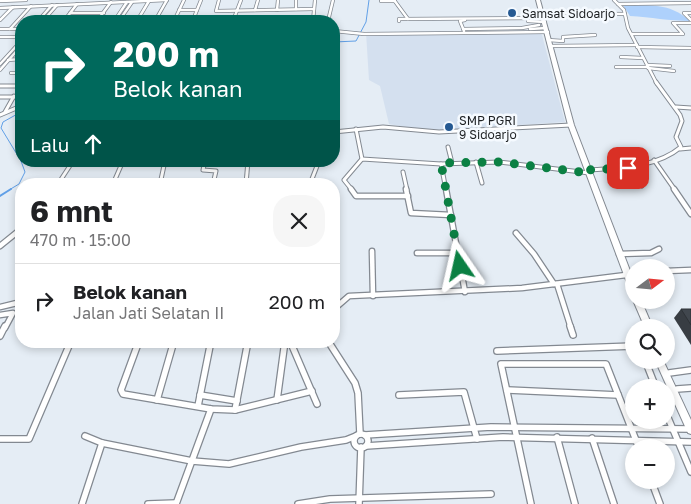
<!DOCTYPE html>
<html lang="id">
<meta charset="utf-8">
<style>
body{margin:0;font-family:"Golos Text",sans-serif;background:#f6f6f6;color:#202124;height:100vh;display:flex;flex-direction:column;font-size:19px;white-space:nowrap}
*{box-sizing:border-box;margin:0}
p{font-size:16px;color:#757577}
.icon{flex:none;width:28px;height:28px;fill:none;stroke:currentColor;stroke-width:2;stroke-linecap:round;stroke-linejoin:round}
.map{position:relative;flex:1;overflow:hidden}
.sheet{position:absolute;left:15px;top:178px;width:325px;height:170px;display:flex;flex-direction:column;background:#fff;border-radius:20px;box-shadow:0 2px 8px #0003}
.sheet>*{flex:none}
.hud{position:absolute;left:15px;top:15px;width:325px;height:152px;border-radius:20px;box-shadow:0 2px 8px #0003;background:#00695c;color:#fff;overflow:hidden}
.needle{width:32px;rotate:74deg}
.buttons{position:absolute;left:625px;top:259px;display:grid;gap:10px}
.buttons a{display:grid;place-items:center;width:50px;height:50px;border-radius:50%;background:#fff;box-shadow:0 2px 8px #0003;font-size:25px}
.pin{position:absolute;display:grid;place-items:center;width:42px;height:42px;color:#fff;margin:-21px;border-radius:10px;box-shadow:0 2px 8px #0006}
.me{position:absolute;width:55px;margin:-28px;rotate:349deg;stroke-linejoin:round;filter:drop-shadow(0 0 4px #0008)}
.turn{display:flex;align-items:center;gap:18px;height:105px;padding:0 15px;font-size:22px}
.turn .icon{width:65px;height:65px;stroke-width:2.5}
.turn b{display:block;font-size:35px;line-height:42px}
.then{display:flex;align-items:center;height:48px;padding:0 15px;background:#0003;gap:10px;font-size:19px}
.round{display:grid;place-items:center;flex:none;width:52px;height:52px;border-radius:20px;background:#f6f6f6}
.headline{display:flex;align-items:center;justify-content:space-between;height:85px;padding:0 15px}
h1{font-size:30px;font-weight:700;line-height:38px}
ul{padding:0;list-style:none}
li{display:flex;align-items:center;gap:15px;height:75px;padding:0 15px;border-top:1px solid #e0e0e0}
li div{flex:1}
li b{display:block;font-size:19px}
li em{font-style:normal}
.map>svg:first-child{display:block}
</style>
<div class="map">
<svg width="691" height="504" viewBox="0 0 691 504">
<rect width="100%" height="100%" fill="#e5edf5"/>
<path fill="#d4e0ef" d="M539 31 542 35 565 122 427 131 389 124 380 86 369 80 366 32Z"/>
<path fill="#aed1fc" d="M623 5C650 6 669 2 690 21 669 21 651 17 630 16Z"/>
<g fill="none" stroke-linecap="round" stroke-linejoin="round">
<g stroke="#61a0e7" stroke-width="1">
<path d="M334 42 356 41 366 22 369 0"/>
<path d="M21 112 3 122 1 128 21 161"/>
<path d="M9 190 19 184 25 172 21 161"/>
</g>
<path stroke="#61a0e7" stroke-width="2" d="M0 196 11 189"/>
<defs>
<g id="minor-far3">
<path d="M219 0 216 11 314 9"/>
<path d="M296 0V9"/>
<path d="M394 0 408 19"/>
<path d="M614 0 624 10 628 28 657 84"/>
<path d="M0 1 26 0"/>
<path d="M381 1H395"/>
<path d="M618 4 691 3"/>
<path d="M0 8 167 0"/>
<path d="M179 10H197"/>
<path d="M255 10 258 0"/>
<path d="M277 10 278 0"/>
<path d="M70 13H104"/>
<path d="M543 13 625 14"/>
<path d="M691 13H684L691 20"/>
<path d="M194 19 234 18"/>
<path d="M0 20 13 7"/>
<path d="M64 20 120 19"/>
<path d="M115 20 127 2"/>
<path d="M193 20 201 0"/>
<path d="M38 21 52 5"/>
<path d="M43 21 57 5"/>
<path d="M64 21 77 4"/>
<path d="M97 21 111 2"/>
<path d="M119 21 132 2"/>
<path d="M137 21 149 1"/>
<path d="M155 21 167 0"/>
<path d="M174 21 184 0"/>
<path d="M233 21 241 0"/>
<path d="M313 21 315 0"/>
<path d="M328 21 333 0"/>
<path d="M399 21V19L544 18"/>
<path d="M528 21 545 22"/>
<path d="M0 29H18"/>
<path d="M10 29 31 6"/>
<path d="M463 29 522 28 539 25"/>
<path d="M530 29 546 28"/>
<path d="M334 31 364 34 548 32"/>
<path d="M464 31 460 21 465 20"/>
<path d="M632 34H683L673 23H691"/>
<path d="M0 37H21"/>
<path d="M548 40 563 41V37L595 35"/>
<path d="M550 46 637 45"/>
<path d="M637 47 691 48"/>
<path d="M621 57 643 58"/>
<path d="M8 60 21 59"/>
<path d="M0 64 21 41"/>
<path d="M647 65 670 66"/>
<path d="M616 67H648"/>
<path d="M648 68 674 71"/>
<path d="M0 70 21 46"/>
<path d="M11 73H21"/>
</g>
<g id="minor-far2">
<path d="M0 86H21"/>
<path d="M0 97H21"/>
<path d="M676 107 691 108"/>
<path d="M5 112 14 96"/>
<path d="M0 115 21 106"/>
<path d="M356 129 362 159"/>
<path d="M334 132 383 127 439 132 571 125"/>
<path d="M448 147 452 163"/>
<path d="M680 149 691 148"/>
<path d="M654 160 675 190"/>
<path d="M205 161 203 170 216 171 213 184"/>
<path d="M476 162 482 183"/>
<path d="M441 164 446 190"/>
<path d="M628 167 642 186"/>
<path d="M588 170C619 168 656 168 681 147L676 137 682 121 680 115 656 82"/>
<path d="M403 172 407 190"/>
<path d="M58 184 73 161"/>
<path d="M113 184 123 161"/>
<path d="M160 184 165 161"/>
<path d="M246 184 248 161"/>
<path d="M310 184 319 161"/>
<path d="M352 190 344 180 362 159 441 164 499 162 589 173"/>
</g>
<g id="minor-far1">
<path d="M351 189 356 196H408"/>
<path d="M406 189 411 213 451 215"/>
<path d="M446 189 465 292"/>
<path d="M674 189 691 214"/>
<path d="M516 233 534 254 554 284"/>
<path d="M0 246 21 229"/>
<path d="M372 251 373 296"/>
<path d="M417 253H458"/>
<path d="M619 254 651 253 659 249"/>
<path d="M666 271 691 270"/>
<path d="M557 284 571 328"/>
<path d="M0 307 21 302"/>
<path d="M334 309 349 296 522 288 634 274"/>
<path d="M0 315 13 313 5 328"/>
</g>
<g id="minor">
<path d="M570 326 573 335"/>
<path d="M0 336 5 326"/>
<path d="M139 341 121 390 123 394 211 409 235 410 312 391"/>
<path d="M290 341 317 404"/>
<path d="M328 341 355 383 358 393 360 434"/>
<path d="M497 351 634 346"/>
<path d="M645 360 656 388"/>
<path d="M669 373 691 370"/>
<path d="M677 389 691 388"/>
<path d="M507 390 618 395"/>
<path d="M200 395 237 401"/>
<path d="M399 395 464 392 477 439"/>
<path d="M157 400 174 341"/>
<path d="M277 400 285 341"/>
<path d="M198 406 211 341"/>
<path d="M235 410 248 341"/>
<path d="M666 413 691 472"/>
<circle cx="361" cy="441" r="7"/>
<path d="M365 435 491 427 691 429"/>
<path d="M85 436 102 443"/>
<path d="M557 437 575 504"/>
<path d="M592 438 614 504"/>
<path d="M0 439H29L71 341"/>
<path d="M366 446 503 437 691 442"/>
<path d="M651 480 660 504"/>
<path d="M82 504 102 443 192 461 229 464 301 447 346 440 356 436"/>
<path d="M148 504 176 503"/>
<path d="M176 504 211 409"/>
<path d="M298 504 330 499 491 494"/>
<path d="M359 504 361 447"/>
<path d="M531 504 501 364H606L639 448"/>
</g>
<g id="primary">
<path d="M536 0H540L574 125 634 281V294L631 293 630 291 568 125Z"/>
<path d="M634 299V300H641L653 328H645L633 300Z"/>
<path d="M655 360H663L691 420V434L688 433Z"/>
</g>
</defs>
<use href="#minor-far3" stroke="#838991" stroke-width="4"/>
<use href="#minor-far2" stroke="#838991" stroke-width="5"/>
<use href="#minor-far1" stroke="#838991" stroke-width="7"/>
<use href="#minor" stroke="#838991" stroke-width="8"/>
<use href="#primary" stroke="#838991" stroke-width="2"/>
<use href="#minor-far3" stroke="#fff" stroke-width="2.5"/>
<use href="#minor-far2" stroke="#fff" stroke-width="3"/>
<use href="#minor-far1" stroke="#fff" stroke-width="4.5"/>
<use href="#minor" stroke="#fff" stroke-width="5.5"/>
<use href="#primary" fill="#fff" fill-rule="evenodd"/>
</g>
<path fill="#383d43" d="M681 309H691V345L674 318Z"/>
<path fill="#41474e" stroke="#2e3237" d="M681 309H691V325Z"/>
<g fill="none" stroke-linecap="round" stroke-linejoin="round">
<path stroke="#0b8043" stroke-width="9" stroke-dasharray="0 16.2" d="M460 266 441 163 499 162 589 173 588 170 628 168"/>
</g>
<g fill="#255992" stroke="#f5faff" stroke-width="2">
<circle cx="512" cy="13" r="5"/>
<circle cx="449" cy="127" r="5"/>
</g>
<g text-anchor="middle" dominant-baseline="central" stroke-width="5" stroke-linejoin="round" paint-order="stroke">
<g font-size="12" fill="#1d2023" stroke="#f5faff" text-anchor="start">
<text x="522" y="13">Samsat Sidoarjo</text>
<text x="459" y="120">SMP PGRI<tspan x="459" dy="14">9 Sidoarjo</tspan></text>
</g>
</g>
</svg>
<div class="buttons">
<a><svg class="needle" viewBox="-14 -14 28 28"><path d="M0-13l5 13h-10z" fill="#e53935"/><path d="M0 13l5-13h-10z" fill="#757577"/></svg></a>
<a><svg class="icon" aria-label="search" viewBox="0 0 24 24"><circle cx="10" cy="10" r="6"/><path d="M15 15l6 6"/></svg></a>
<a>+</a>
<a>−</a>
</div>
<div class="pin" style="left:628px;top:168px;background:#d93025"><svg class="icon" aria-label="arrive" viewBox="0 0 24 24"><path d="M6 21V4h12l-3 4 3 4H6"/></svg></div>
<svg class="me" style="left:460px;top:266px" viewBox="-20 -20 40 40"><path d="M0-17L14 15 0 8-14 15z" fill="#0b8043" stroke="#fff" stroke-width="4"/></svg>
<div class="hud">
<div class="turn"><svg class="icon" aria-label="right" viewBox="0 0 24 24"><path d="M7 20v-9h11M14 6l5 5-5 5"/></svg><div><b>200 m</b>Belok kanan</div></div>
<div class="then">Lalu<svg class="icon" aria-label="ahead" viewBox="0 0 24 24"><path d="M12 20V5M6 11l6-6 6 6"/></svg></div>
</div>
<section class="sheet">
<div class="headline"><div><h1>6 mnt</h1><p>470 m · 15:00</p></div><a class="round"><svg class="icon" aria-label="close" viewBox="0 0 24 24"><path d="M6 6l12 12M18 6L6 18"/></svg></a></div>
<ul>
<li><svg class="icon" aria-label="right" viewBox="0 0 24 24"><path d="M7 20v-9h11M14 6l5 5-5 5"/></svg><div><b>Belok kanan</b><p>Jalan Jati Selatan II</p></div><em>200 m</em></li>
</ul>
</section>
</div>
